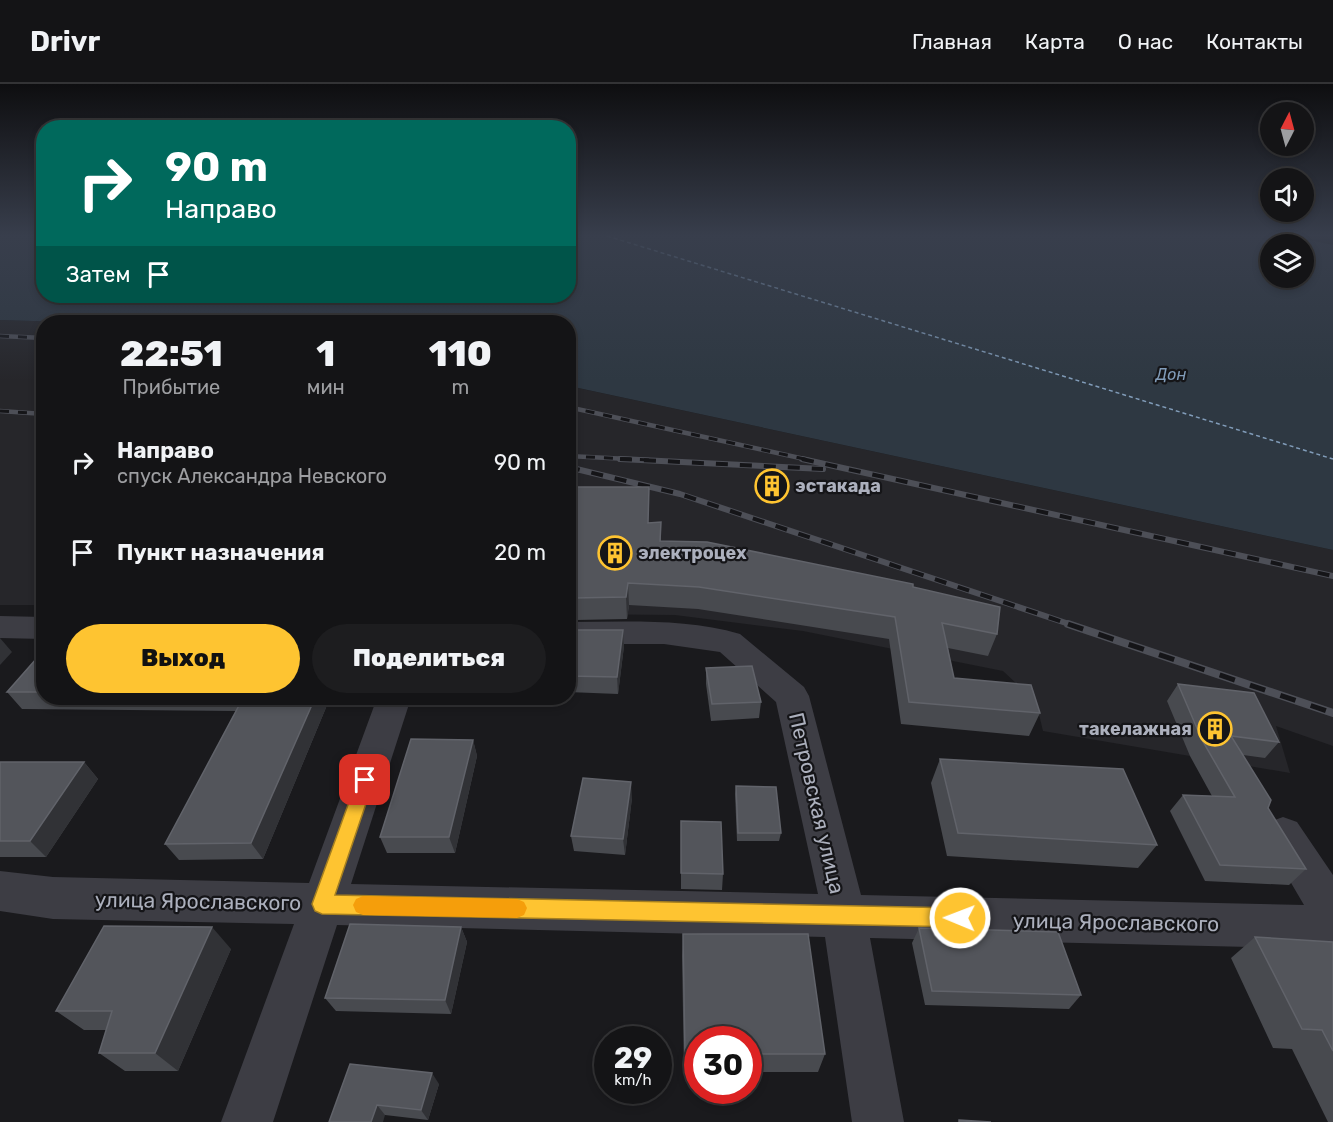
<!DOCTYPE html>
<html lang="ru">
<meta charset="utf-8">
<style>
body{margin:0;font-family:Rubik,sans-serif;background:#1d1d1f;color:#f1f3f6;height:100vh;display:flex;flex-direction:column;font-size:22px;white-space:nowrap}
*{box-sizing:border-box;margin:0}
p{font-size:20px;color:#9d9ea1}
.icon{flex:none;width:33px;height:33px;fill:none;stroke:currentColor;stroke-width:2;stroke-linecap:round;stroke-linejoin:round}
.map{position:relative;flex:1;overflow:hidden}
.panel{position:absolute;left:36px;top:231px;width:540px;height:390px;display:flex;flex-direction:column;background:#141416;border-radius:24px;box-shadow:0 3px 9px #0003,0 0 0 2px #333335}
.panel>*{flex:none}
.top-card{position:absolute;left:36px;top:36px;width:540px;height:183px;border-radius:24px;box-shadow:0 3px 9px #0003,0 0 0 2px #333335;background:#00695c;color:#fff;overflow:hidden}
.needle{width:39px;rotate:6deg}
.buttons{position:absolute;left:1260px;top:18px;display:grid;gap:12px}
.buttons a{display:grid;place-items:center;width:54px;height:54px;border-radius:50%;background:#141416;box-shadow:0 3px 9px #0003,0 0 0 2px #333335;font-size:30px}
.speed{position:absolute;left:594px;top:942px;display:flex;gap:12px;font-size:30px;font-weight:700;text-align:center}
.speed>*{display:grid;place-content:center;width:78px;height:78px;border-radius:50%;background:#141416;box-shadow:0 3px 9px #0003,0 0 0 2px #333335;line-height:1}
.speed small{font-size:15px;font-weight:400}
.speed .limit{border:9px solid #d22;background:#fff;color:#111}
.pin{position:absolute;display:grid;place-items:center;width:51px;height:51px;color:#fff;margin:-26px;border-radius:12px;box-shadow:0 3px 9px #0006}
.me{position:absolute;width:66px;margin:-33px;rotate:271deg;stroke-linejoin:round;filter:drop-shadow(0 0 4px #0008)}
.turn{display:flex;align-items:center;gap:21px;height:126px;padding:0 30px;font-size:27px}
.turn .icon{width:78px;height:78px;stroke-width:2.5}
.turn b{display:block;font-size:42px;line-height:51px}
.then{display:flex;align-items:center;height:57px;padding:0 30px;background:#0003;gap:12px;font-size:22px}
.eta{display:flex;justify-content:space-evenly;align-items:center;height:102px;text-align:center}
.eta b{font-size:36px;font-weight:800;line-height:42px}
.cta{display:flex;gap:12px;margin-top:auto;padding:12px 30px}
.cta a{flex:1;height:69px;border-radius:36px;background:#fec431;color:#111;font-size:24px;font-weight:800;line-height:69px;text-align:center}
.cta a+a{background:#1d1d1f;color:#f1f3f6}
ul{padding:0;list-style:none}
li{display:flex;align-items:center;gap:18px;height:90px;padding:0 30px}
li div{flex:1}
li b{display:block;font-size:22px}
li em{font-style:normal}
header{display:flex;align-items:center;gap:36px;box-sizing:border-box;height:84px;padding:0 30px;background:#141416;border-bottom:2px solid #333335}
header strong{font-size:28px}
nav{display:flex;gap:33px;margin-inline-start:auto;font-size:21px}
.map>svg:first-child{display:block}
</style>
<header>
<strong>Drivr</strong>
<nav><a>Главная</a><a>Карта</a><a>О нас</a><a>Контакты</a></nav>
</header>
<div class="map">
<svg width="1333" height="1038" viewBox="0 0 1333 1038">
<rect width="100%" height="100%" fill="#1a1a1d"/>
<g fill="#26262a">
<path d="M0 236 66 238H44L43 521H0Z"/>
<path d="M569 302 1333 466V662L1276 642 1290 689 1043 647 1036 618 1003 587 803 547 675 531 569 530Z"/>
</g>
<path fill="#2e3842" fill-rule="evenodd" d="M0 152H43L44 212H568L569 152H1290L1333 161V466L569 302 568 238H66L0 236ZM1270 160H1304V194H1270Z"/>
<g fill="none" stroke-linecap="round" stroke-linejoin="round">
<path stroke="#819cb9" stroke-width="1.5" stroke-dasharray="4 3" stroke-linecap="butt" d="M607 152 1333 375"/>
<g fill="#3d3d44" fill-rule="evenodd">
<path d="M0 532 44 533V555L0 554Z"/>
<path d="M568 538C625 538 685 534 740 550L804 603 809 612 861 811 1304 821 1263 751 1269 738 1283 733 1297 738 1333 791V865L870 854 904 1038H852L825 853 337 841 273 1038H221L294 840 53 835 0 827V787L53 793 309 799 377 614H411L351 800 818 810 776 618 720 568 664 560H568Z"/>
</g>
<defs>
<g id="rail-far2">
<path d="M0 252 44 254"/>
<path d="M568 323 809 376"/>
<path d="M0 327 44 330"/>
<path d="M568 372 649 376"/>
</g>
<g id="rail-far1">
<path d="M620 375 823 385"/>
<path d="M802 375 1333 492"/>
<path d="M568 383 680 410 1072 541"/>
</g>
<path id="rail" d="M1068 540 1333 629"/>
</defs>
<use href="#rail-far2" stroke="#4d4f57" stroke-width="4.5"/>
<use href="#rail-far1" stroke="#4d4f57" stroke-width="6"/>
<use href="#rail" stroke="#4d4f57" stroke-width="8"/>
<use href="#rail-far2" stroke="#151518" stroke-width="3" stroke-dasharray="9" stroke-linecap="butt"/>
<use href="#rail-far1" stroke="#151518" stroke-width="4" stroke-dasharray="12" stroke-linecap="butt"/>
<use href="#rail" stroke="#151518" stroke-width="5" stroke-dasharray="16" stroke-linecap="butt"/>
</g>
<g fill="#484a4f">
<path d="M568 403 649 439 661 438V457L913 503 997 550 988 572 948 564 954 594 1040 629 1029 652 901 640 889 555 698 525 629 521 627 535 576 536 574 521H568Z"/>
<path d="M623 546 624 562 618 610 568 608V548Z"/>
<path d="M44 566V614H330L263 775 179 776 165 760 236 627 22 625 7 608Z"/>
<path d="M706 584 761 618 759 634 711 637 706 600Z"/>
<path d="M1178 600 1279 658 1265 674 1243 671 1268 724 1306 785 1289 801 1205 797 1170 727 1183 711 1212 712 1190 672 1167 617Z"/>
<path d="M442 614H536L535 620H444Z"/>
<path d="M473 656 477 672 455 769H387L380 753Z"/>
<path d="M940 675 1157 761 1138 784 947 772 931 699Z"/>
<path d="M0 678H84L98 695 46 773H0Z"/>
<path d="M736 702 781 749 779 757H737L735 710Z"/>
<path d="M632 714 625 771 574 767 571 752Z"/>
<path d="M681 737 723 790 722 806 681 805Z"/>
<path d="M461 843 467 858 451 930 336 927 325 914Z"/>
<path d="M919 844 1081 911 1069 925 925 921 912 859Z"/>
<path d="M683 850 825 970 818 988H748V956H698V988H684L682 872Z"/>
<path d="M1255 853 1333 858V1038H1328L1292 965 1273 964 1231 874Z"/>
<path d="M231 865 178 987H125L99 969 106 946H84L56 927Z"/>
<path d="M439 1000 428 1036 385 1031 329 1038Z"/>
</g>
<g fill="#313236">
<path d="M628 499 629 521 627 535 626 513Z"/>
<path d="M623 546 624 562 618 610 617 593Z"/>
<path d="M0 554 12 568 0 581Z"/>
<path d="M315 614H330L263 775 251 759Z"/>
<path d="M473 656 477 672 455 769 449 753Z"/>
<path d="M84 678 98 695 46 773 30 757Z"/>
<path d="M631 698 632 714 625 771 623 755Z"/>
<path d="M212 843 231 865 178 987 155 969Z"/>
<path d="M461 843 467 858 451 930 445 916Z"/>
<path d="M432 989 439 1000 428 1036 421 1026Z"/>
<path d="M377 1021 385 1031 383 1038H371Z"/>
</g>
<g fill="#53555b" stroke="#61636a" stroke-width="1.5">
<path d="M568 403H649L648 439 661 438 660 457 707 458 913 500V503L1000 523 997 550 942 539 954 594 1031 601 1040 629 909 618 895 533 699 503 628 499 626 513 574 514 577 499H568Z"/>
<path d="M569 546H623L617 593 568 592Z"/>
<path d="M44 566V608H7Z"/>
<path d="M752 582 761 618 712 620 706 584Z"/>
<path d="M1178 600 1254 609 1279 658 1231 652 1271 716 1268 724 1306 785 1220 781 1183 711 1235 713 1202 656Z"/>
<path d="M243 614H315L251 759 165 760Z"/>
<path d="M411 655 473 656 449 753H380Z"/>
<path d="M940 675 1123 685 1157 761 958 749Z"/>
<path d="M0 678H84L30 757H0Z"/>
<path d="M583 694 631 698 623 755 571 752Z"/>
<path d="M736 702 776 703 781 749H738Z"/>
<path d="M681 737 721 738 723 790 681 789Z"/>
<path d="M350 840 461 843 445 916 325 914Z"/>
<path d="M104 842 212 843 155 969H99L112 927H56Z"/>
<path d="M919 844 1058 848 1081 911 932 907Z"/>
<path d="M683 850H808L825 970H748V956H698V970H685Z"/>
<path d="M1255 853 1333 858V967L1322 946 1302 945Z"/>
<path d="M350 980 432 989 421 1026 377 1021 371 1038H329Z"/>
<path d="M959 1036 991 1038H959Z"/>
</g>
<linearGradient id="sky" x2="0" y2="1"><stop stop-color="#0e0e10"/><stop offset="0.51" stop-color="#383e4c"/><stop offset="1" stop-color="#383e4c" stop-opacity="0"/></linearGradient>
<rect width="1333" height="297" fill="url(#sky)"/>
<path fill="#fec431" stroke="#a57f20" stroke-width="1.5" d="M365 689 371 691 374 696 335 811 960 824 967 827 970 834 967 841 960 843 322 830 315 827 312 820 357 696 359 691Z"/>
<path fill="#f59e0b" d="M363 812 517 815 524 818 527 824 524 831 517 834 363 831 356 828 353 821 356 815Z"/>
<defs>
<symbol id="building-ring" viewBox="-11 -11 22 22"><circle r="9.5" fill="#151518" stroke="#fec431" stroke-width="1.5"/><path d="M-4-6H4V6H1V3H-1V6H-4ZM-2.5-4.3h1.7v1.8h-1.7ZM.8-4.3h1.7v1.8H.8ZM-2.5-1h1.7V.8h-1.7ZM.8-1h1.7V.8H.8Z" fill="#fec431"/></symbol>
</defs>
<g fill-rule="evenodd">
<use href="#building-ring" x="753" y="383" width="38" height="38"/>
<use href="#building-ring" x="596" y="450" width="38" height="38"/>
<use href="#building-ring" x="1196" y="626" width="38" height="38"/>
</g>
<g text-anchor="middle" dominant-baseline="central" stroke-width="4.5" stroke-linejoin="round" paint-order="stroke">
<g font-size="16" font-style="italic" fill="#819cb9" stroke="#151518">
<text x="1171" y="290">Дон</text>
</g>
<g font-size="18" font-weight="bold" fill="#acb0bd" stroke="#151518" text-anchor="start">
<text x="795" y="402">эстакада</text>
<text x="638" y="469">электроцех</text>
<text x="1192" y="645" text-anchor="end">такелажная</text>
</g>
<g font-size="21" fill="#acb0bd" stroke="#151518">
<text transform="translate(817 719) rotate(77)">Петровская улица</text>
<text transform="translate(198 817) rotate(1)">улица Ярославского</text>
<text transform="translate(1116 838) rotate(1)">улица Ярославского</text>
</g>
</g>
</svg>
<div class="buttons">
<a><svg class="needle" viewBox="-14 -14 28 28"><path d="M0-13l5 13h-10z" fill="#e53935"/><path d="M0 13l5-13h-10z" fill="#9d9ea1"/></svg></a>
<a><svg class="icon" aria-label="sound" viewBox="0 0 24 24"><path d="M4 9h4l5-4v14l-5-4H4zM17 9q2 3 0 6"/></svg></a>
<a><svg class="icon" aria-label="layers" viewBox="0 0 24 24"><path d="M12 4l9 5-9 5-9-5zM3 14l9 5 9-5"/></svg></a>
</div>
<div class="speed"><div>29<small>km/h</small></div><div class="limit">30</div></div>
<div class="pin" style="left:365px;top:696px;background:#d93025"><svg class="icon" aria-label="arrive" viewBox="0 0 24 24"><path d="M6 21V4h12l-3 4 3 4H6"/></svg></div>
<svg class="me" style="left:960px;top:834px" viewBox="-20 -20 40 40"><circle r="17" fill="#fec431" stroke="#fff" stroke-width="3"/><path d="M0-11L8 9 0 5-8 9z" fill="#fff"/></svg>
<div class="top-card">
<div class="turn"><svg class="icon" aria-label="right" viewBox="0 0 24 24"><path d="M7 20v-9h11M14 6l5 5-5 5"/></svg><div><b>90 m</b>Направо</div></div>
<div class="then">Затем<svg class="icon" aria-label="arrive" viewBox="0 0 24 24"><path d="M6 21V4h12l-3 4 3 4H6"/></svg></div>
</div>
<section class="panel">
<div class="eta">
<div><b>22:51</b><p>Прибытие</p></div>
<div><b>1</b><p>мин</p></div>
<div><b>110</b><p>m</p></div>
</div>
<ul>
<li><svg class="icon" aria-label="right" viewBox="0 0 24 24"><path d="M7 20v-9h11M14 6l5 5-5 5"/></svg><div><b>Направо</b><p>спуск Александра Невского</p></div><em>90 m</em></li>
<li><svg class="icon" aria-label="arrive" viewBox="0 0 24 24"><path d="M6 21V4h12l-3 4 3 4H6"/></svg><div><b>Пункт назначения</b></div><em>20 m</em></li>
</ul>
<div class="cta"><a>Выход</a><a>Поделиться</a></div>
</section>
</div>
